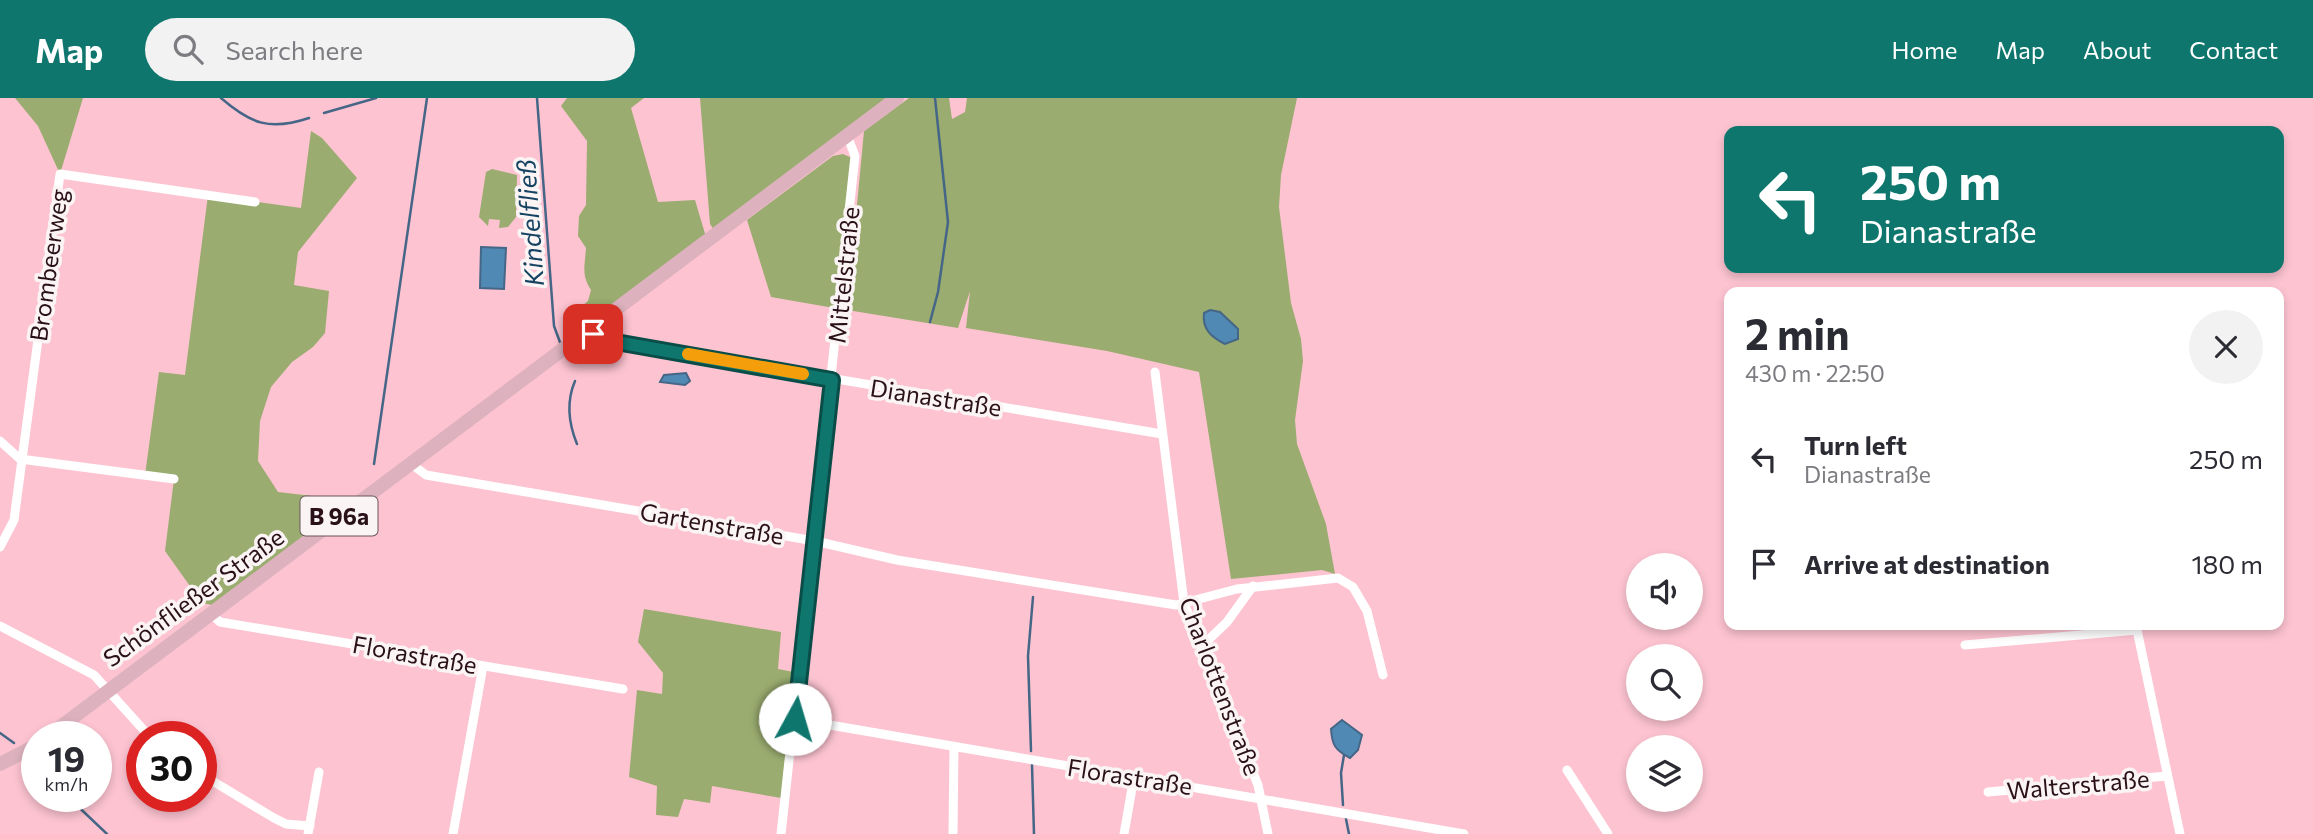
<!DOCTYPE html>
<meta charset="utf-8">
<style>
body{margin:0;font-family:Commissioner,sans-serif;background:#f2f2f3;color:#2b2b33;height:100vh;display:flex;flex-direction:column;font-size:26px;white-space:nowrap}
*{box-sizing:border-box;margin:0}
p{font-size:23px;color:#7c7c81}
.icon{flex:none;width:38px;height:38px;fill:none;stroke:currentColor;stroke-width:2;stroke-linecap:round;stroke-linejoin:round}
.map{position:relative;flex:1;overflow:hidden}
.sheet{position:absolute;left:1724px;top:189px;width:560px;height:343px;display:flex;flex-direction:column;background:#fff;border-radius:14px;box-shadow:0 4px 10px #0003}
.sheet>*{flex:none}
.top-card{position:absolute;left:1724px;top:28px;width:560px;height:147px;border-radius:14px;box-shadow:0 4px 10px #0003;background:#0f766e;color:#fff;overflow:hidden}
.buttons{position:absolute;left:1626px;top:455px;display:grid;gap:14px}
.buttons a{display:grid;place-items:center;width:77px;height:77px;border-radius:50%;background:#fff;box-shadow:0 4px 10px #0003;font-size:35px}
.speed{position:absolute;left:21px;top:623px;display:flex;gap:14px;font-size:35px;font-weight:700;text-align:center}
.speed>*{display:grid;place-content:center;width:91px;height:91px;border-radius:50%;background:#fff;box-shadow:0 4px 10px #0003;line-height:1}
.speed small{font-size:18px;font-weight:400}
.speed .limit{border:10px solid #d22;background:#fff;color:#111}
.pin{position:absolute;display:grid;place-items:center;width:60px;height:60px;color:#fff;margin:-30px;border-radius:14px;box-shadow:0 4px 10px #0006}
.me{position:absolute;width:77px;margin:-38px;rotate:6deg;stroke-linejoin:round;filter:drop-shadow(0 0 5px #0008)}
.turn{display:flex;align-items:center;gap:24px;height:147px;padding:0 21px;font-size:32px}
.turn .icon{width:91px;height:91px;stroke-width:2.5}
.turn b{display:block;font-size:49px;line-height:60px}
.round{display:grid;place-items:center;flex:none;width:74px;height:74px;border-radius:37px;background:#f2f2f3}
.head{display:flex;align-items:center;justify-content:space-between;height:119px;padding:0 21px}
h1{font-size:42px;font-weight:700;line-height:52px}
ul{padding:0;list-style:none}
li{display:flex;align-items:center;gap:21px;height:105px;padding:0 21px}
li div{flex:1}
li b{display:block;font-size:26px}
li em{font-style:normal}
header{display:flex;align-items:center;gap:42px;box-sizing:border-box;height:98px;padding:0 35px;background:#0f766e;color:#fff}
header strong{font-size:33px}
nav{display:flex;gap:38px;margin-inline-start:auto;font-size:24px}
.search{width:490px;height:63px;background:#f2f2f3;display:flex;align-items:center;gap:18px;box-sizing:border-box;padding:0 24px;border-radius:38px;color:#7c7c81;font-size:26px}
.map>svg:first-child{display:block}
</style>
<header>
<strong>Map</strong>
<div class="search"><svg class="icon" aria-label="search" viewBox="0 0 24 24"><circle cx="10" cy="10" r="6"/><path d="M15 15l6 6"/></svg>Search here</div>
<nav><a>Home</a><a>Map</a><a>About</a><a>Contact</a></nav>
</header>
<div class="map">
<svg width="2313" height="736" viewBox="0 0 2313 736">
<rect width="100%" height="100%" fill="#fdc3d1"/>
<g fill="#9aac6f">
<path d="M15 0H83L60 76 38 28Z"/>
<path d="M567 0H644L631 10 658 104 695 102 706 139 580 236 569 219 588 203 591 192C581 177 585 167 586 150L578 138 579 118 586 107 587 43 561 8Z"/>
<path d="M700 0H894L714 132 710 126Z"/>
<path d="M909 0H949L952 21 965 14 967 0H1297L1281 77 1279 109 1291 205 1301 241 1303 263 1295 322 1297 346 1326 426 1335 476 1322 472 1231 481 1199 274 1107 253 966 230 970 193 958 230 847 212 864 33Z"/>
<path d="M311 33 322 40 357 80 298 154 294 187 329 193 325 235 313 249 292 264 271 289 260 323 258 363 278 394 330 400 325 422 212 507 202 505 165 453 174 381 145 377 159 274 185 277 208 97 301 110Z"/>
<path d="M843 56 852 60 834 210 771 199 747 122 833 58Z"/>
<path d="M492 71 517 77 516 119 508 129 499 130 500 122 489 121 488 128 479 119 486 74Z"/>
<path d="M644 511 781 534 778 571 794 574 781 700 712 688 710 705 684 701 678 719 656 717 657 688 629 679 637 592 662 596 663 575 638 544Z"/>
</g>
<g fill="#508ab4" stroke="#456686" stroke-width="2">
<path d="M481 149 506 150 504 191 480 190Z"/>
<path d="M1210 212 1220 214 1238 231V241L1225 246C1211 239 1202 231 1204 215Z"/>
<path d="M686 275 690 283 685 287 660 284 664 277Z"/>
<path d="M1342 622 1362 637 1358 652 1350 660C1335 652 1332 647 1331 631Z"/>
</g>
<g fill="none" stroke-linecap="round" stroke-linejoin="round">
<g stroke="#456686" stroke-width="2.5">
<path d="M221 0C251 26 270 33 309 20"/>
<path d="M537 0 554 228 561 247"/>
<path d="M324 15 376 0"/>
<path d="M930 224 938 194 948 124 935 0"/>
<path d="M575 283C566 304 568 324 577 346"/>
<path d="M374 366 427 0"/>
<path d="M0 635 14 645"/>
<path d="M1031 653 1028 558 1033 499"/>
<path d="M1032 667 1034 736"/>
<path d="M67 698 107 736"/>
<path d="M1343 707 1341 675 1344 657"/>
<path d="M1346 721 1349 736"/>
</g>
<g stroke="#fff" stroke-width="9">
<path d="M589 232 599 241 1162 336"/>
<path d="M1155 274 1184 505 1258 687 1268 736"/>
<path d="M0 343 20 361 174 381"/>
<path d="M410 365 426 377 815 443 897 462 1176 507 1237 491 1338 480 1353 489 1367 513 1383 577"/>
<path d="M0 449 14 422 60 76 255 104"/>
<path d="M210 515 220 524 623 591"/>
<path d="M2136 527 2180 736"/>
<path d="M0 528 94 577 150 639"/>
<path d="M1965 547 2137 532"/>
<path d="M1201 549 1227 524 1253 488"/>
<path d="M795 621 1464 736"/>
<path d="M1567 672 1608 736"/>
<path d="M201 676 274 720 286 726 310 728"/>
<path d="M1988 694 2167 678"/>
<path d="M308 736 319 674"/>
<path d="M453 736 483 568"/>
<path d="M781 736 855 58 847 37"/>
<path d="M953 736 954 649"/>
<path d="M1124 736 1134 679"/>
</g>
<g stroke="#ddb2be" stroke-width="14">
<path d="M47 639 897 0"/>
<path d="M0 666 37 647"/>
</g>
</g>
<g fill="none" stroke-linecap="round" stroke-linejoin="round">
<defs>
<path id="route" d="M593 236 599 241 832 282 795 621"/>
</defs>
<use href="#route" stroke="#0a4d48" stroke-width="18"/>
<use href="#route" stroke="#0f766e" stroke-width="12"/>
<path stroke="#f59e0b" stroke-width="12" d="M688 256 803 276"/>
</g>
<g text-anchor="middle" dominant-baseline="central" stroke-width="7" stroke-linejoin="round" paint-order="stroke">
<rect fill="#fbf4f5" stroke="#69555b" stroke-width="2" x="300.5" y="398.5" width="77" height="39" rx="5"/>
<g font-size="23" font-weight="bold" fill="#2a1119">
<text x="339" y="418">B 96a</text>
</g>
<g font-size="24" fill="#2a1119" stroke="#fbf4f5">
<text transform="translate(48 167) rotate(-82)">Brombeerweg</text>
<text transform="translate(843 177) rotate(-84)">Mittelstraße</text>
<text transform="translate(936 299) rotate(9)">Dianastraße</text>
<text transform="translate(712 425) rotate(10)">Gartenstraße</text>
<text transform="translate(193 499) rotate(-36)">Schönfließer Straße</text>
<text transform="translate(415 556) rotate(10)">Florastraße</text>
<text transform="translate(1221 588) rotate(69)">Charlottenstraße</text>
<text transform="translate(1130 678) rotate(9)">Florastraße</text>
<text transform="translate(2078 686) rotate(-5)">Walterstraße</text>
</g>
<g font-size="26" font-style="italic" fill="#164362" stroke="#fbf4f5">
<text transform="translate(529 125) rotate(-94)">Kindelfließ</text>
</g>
</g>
</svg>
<div class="buttons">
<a><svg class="icon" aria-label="sound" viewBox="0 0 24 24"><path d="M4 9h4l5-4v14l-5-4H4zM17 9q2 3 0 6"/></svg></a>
<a><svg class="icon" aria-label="search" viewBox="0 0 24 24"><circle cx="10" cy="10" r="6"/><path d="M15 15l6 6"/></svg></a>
<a><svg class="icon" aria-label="layers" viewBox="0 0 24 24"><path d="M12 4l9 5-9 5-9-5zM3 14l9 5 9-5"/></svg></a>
</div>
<div class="speed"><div>19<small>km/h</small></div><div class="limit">30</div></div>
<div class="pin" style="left:593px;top:236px;background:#d93025"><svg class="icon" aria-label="arrive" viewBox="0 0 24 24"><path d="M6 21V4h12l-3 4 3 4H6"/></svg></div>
<svg class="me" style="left:795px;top:621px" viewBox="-20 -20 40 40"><circle r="19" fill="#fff"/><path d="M0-13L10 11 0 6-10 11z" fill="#0f766e"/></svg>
<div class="top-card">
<div class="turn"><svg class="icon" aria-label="left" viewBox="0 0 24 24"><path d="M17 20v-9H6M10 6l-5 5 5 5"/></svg><div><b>250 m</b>Dianastraße</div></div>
</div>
<section class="sheet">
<div class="head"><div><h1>2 min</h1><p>430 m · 22:50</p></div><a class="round"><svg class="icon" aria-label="close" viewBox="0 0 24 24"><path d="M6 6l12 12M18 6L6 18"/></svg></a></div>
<ul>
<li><svg class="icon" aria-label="left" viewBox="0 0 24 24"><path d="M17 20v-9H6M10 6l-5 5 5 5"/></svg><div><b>Turn left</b><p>Dianastraße</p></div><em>250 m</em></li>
<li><svg class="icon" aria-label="arrive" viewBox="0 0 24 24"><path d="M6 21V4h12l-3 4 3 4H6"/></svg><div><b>Arrive at destination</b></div><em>180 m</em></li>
</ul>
</section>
</div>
